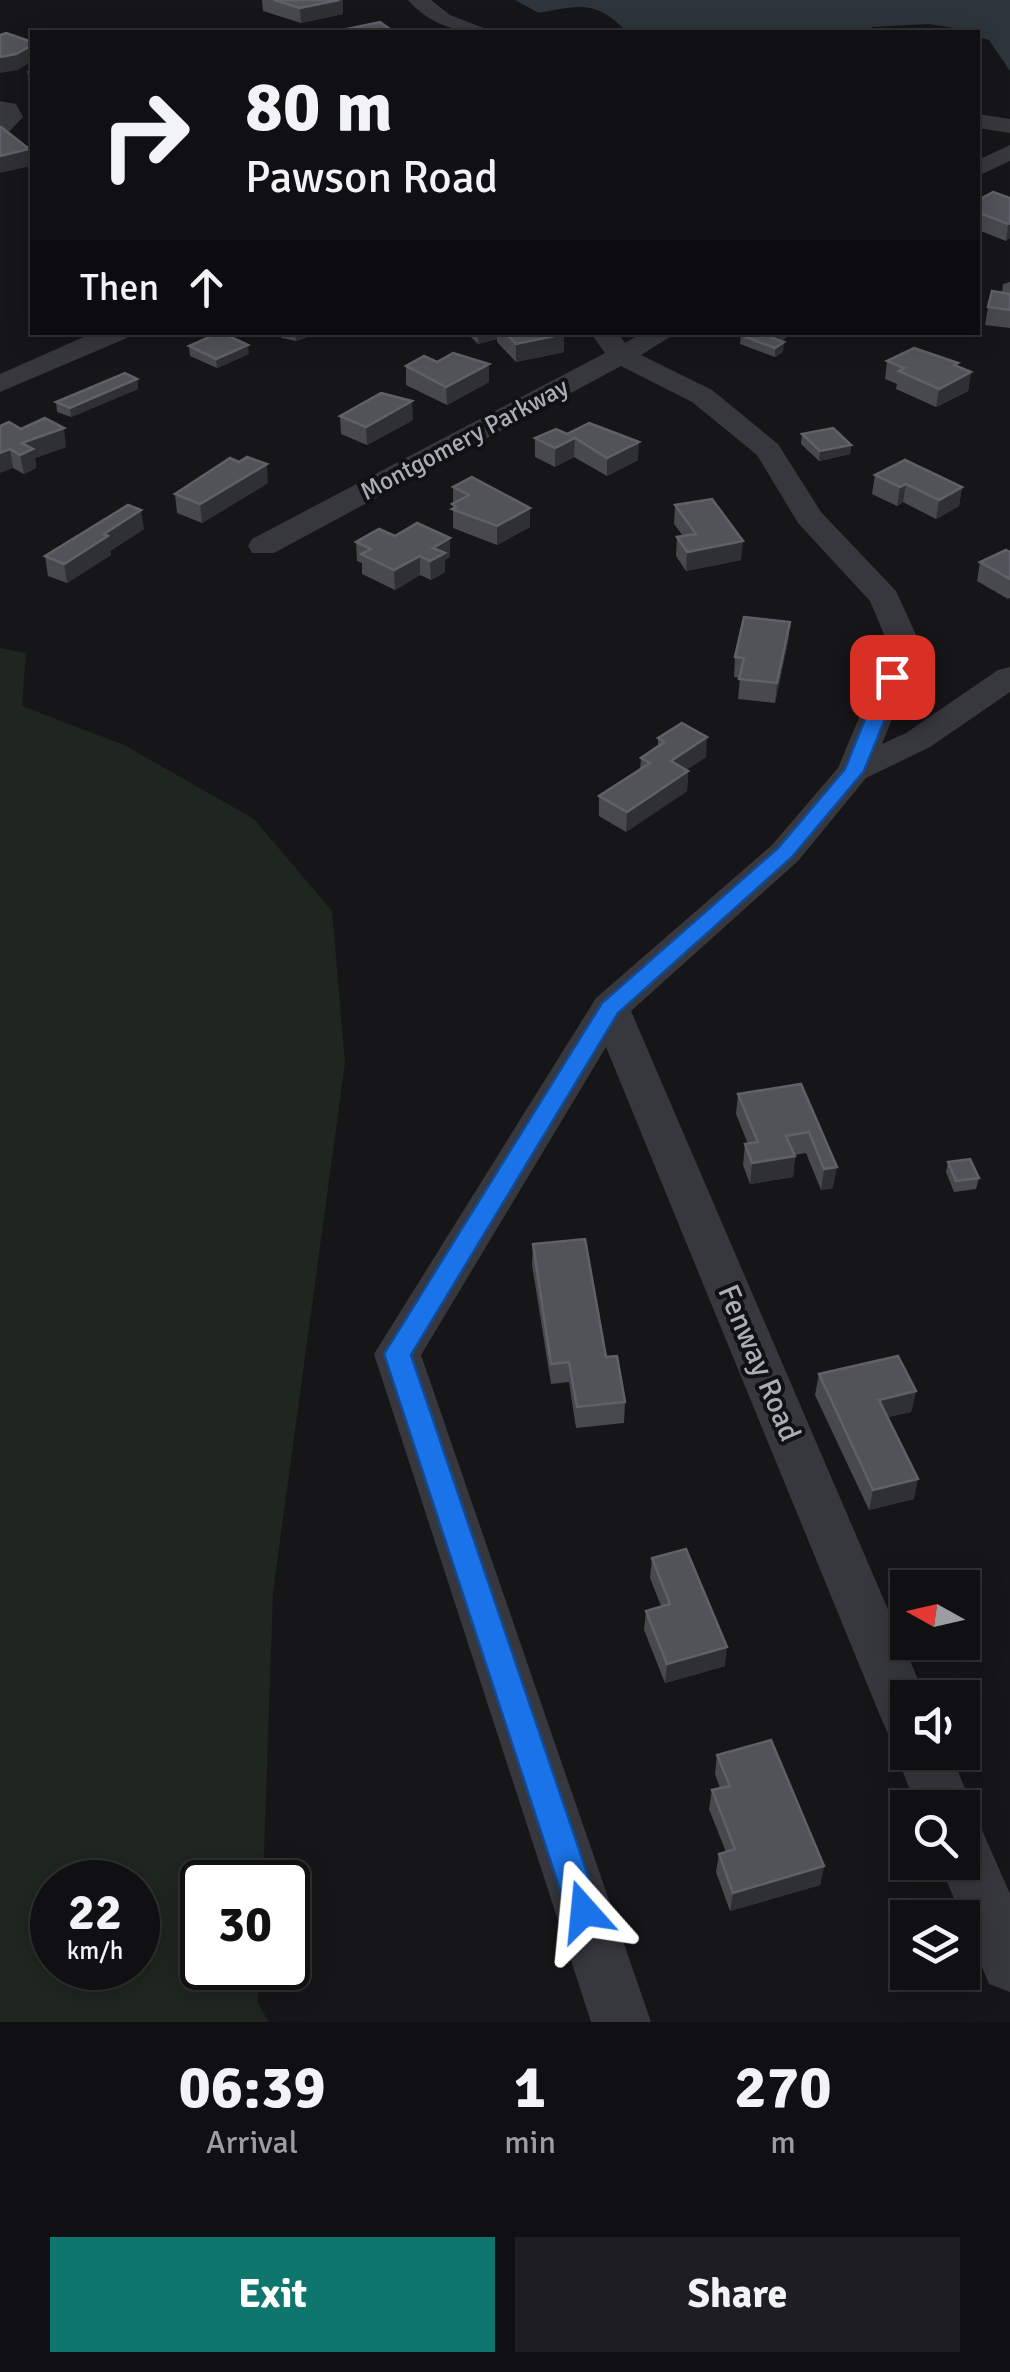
<!DOCTYPE html>
<style>
body{margin:0;font-family:Signika,sans-serif;background:#1e1e20;color:#f1f3f6;height:100vh;display:flex;flex-direction:column;font-size:38px;white-space:nowrap}
*{box-sizing:border-box;margin:0}
p{font-size:32px;color:#9c9d9f}
.icon{flex:none;width:55px;height:55px;fill:none;stroke:currentColor;stroke-width:2;stroke-linecap:round;stroke-linejoin:round}
.map{position:relative;height:2022px;overflow:hidden}
.side{display:flex;flex-direction:column;background:#101012;flex:1}
.side>*{flex:none}
.hud{position:absolute;left:30px;top:30px;width:950px;height:305px;border-radius:0px;box-shadow:0 5px 25px #0003,0 0 0 2px #303032;background:#101012;color:#f1f3f6;overflow:hidden}
.needle{width:65px;rotate:278deg}
.fabs{position:absolute;left:890px;top:1570px;display:grid;gap:20px}
.fabs a{display:grid;place-items:center;width:90px;height:90px;border-radius:0px;background:#101012;box-shadow:0 5px 25px #0003,0 0 0 2px #303032;font-size:50px}
.speed{position:absolute;left:30px;top:1860px;display:flex;gap:20px;font-size:50px;font-weight:700;text-align:center}
.speed>*{display:grid;place-content:center;width:130px;height:130px;border-radius:50%;background:#101012;box-shadow:0 5px 25px #0003,0 0 0 2px #303032;line-height:1}
.speed small{font-size:25px;font-weight:400}
.speed .limit{border:5px solid #111;border-radius:15px;background:#fff;color:#111}
.pin{position:absolute;display:grid;place-items:center;width:85px;height:85px;color:#fff;margin:-42px;border-radius:20px;box-shadow:0 5px 15px #0006}
.me{position:absolute;width:110px;margin:-55px;rotate:342deg;stroke-linejoin:round;filter:drop-shadow(0 0 8px #0008)}
.turn{display:flex;align-items:center;gap:35px;height:210px;padding:0 50px;font-size:45px}
.turn .icon{width:130px;height:130px;stroke-width:2.5}
.turn b{display:block;font-size:70px;line-height:85px}
.then{display:flex;align-items:center;height:95px;padding:0 50px;background:#0003;gap:20px;font-size:38px}
.eta{display:flex;justify-content:space-evenly;align-items:center;height:170px;text-align:center}
.eta b{font-size:60px;font-weight:800;line-height:70px}
.primary-button{display:flex;gap:20px;margin-top:auto;padding:20px 50px}
.primary-button a{flex:1;height:115px;border-radius:0px;background:#0f766e;color:#fff;font-size:40px;font-weight:800;line-height:115px;text-align:center}
.primary-button a+a{background:#1e1e20;color:#f1f3f6}
.map>svg:first-child{display:block}
</style>
<div class="map">
<svg width="1010" height="2022" viewBox="0 0 1010 2022">
<rect width="100%" height="100%" fill="#161618"/>
<path fill="#1e261f" fill-rule="evenodd" d="M0 648 26 653 22 706 124 745 254 819 332 911 345 1063 273 1592 263 1882H202V1968H259L258 2003 269 2022H0ZM52 1882H138V1968H52Z"/>
<path fill="#2c353c" d="M515 0H1010V71L989 40 978 37V32L929 24 872 27 866 32H627C596 0 581 5 539 13Z"/>
<g fill="none" stroke-linecap="round" stroke-linejoin="round">
<g fill="#37383d" fill-rule="evenodd">
<path d="M408 0H431L450 15 494 32C461 34 431 26 408 0Z"/>
<path d="M0 101 16 104 23 117 8 133 0 135Z"/>
<path d="M978 114 1010 119V133L978 128Z"/>
<path d="M1010 145V161L978 176V160Z"/>
<path d="M95 332H131L127 338 0 392V374Z"/>
<path d="M590 332H617L625 343 644 332H678L641 355 712 390 778 444 821 512 896 591 921 646 882 744 906 733 998 670 1010 667V692L930 747 866 778 798 861 631 1011 926 1698H908V1752H950L973 1808 966 1823 982 1830 1010 1894V1992L989 1984 939 1862H962V1808H917L895 1752 900 1740 889 1736 881 1718 606 1047 421 1355 651 2022H591L374 1354 596 998 772 845 838 768 889 646 870 601 798 523 757 455 692 402 621 366 274 553H252L248 546 252 539 605 353Z"/>
</g>
</g>
<g fill="#47494d">
<path d="M262 0H343V14L301 23 263 11Z"/>
<path d="M32 70V90L30 86 27 71Z"/>
<path d="M978 198H1010V238L1006 241 978 230Z"/>
<path d="M1010 282V328L985 325 988 307 1002 293 1003 284Z"/>
<path d="M275 332H315V334L296 341 282 338Z"/>
<path d="M466 332H562L564 352 516 362 497 342V339L478 344Z"/>
<path d="M746 332H794L781 341 783 352 775 357 740 344 741 335Z"/>
<path d="M189 346 249 354 217 368 190 356Z"/>
<path d="M887 361 958 363V367L971 372 968 391 936 407 896 389 897 384 885 379Z"/>
<path d="M437 362 489 382 447 405 406 385V366Z"/>
<path d="M137 379 138 389 71 417 57 412 56 402Z"/>
<path d="M340 416 413 420 367 445 341 434Z"/>
<path d="M0 426 21 429 66 447 35 458 36 468 24 474 13 468Z"/>
<path d="M567 434 638 460 607 476 574 457 555 467 535 457V438Z"/>
<path d="M802 434 851 445 850 454 819 461 801 444Z"/>
<path d="M875 475 962 487 959 506 936 519 903 502 897 506 872 494Z"/>
<path d="M268 483 202 523 177 513 175 494Z"/>
<path d="M453 487 530 527 497 545 453 528Z"/>
<path d="M675 505 741 560 686 571 676 556 677 537 683 536 674 524Z"/>
<path d="M144 529 110 551 111 555 67 583 48 576 45 556Z"/>
<path d="M395 536 450 538V557L445 560V572L431 580 420 575 395 590 362 574V563L357 561 356 542Z"/>
<path d="M1010 552V598L1008 599 977 581 980 562Z"/>
<path d="M790 622 788 642 775 703 738 699 740 678 734 677 735 657Z"/>
<path d="M658 738 706 757 686 770 688 771 687 791 626 832 599 816V796L640 769 641 758 658 746Z"/>
<path d="M801 1084 833 1188 821 1190 806 1153 795 1155 793 1177 750 1184 743 1165 745 1144H748L736 1114 738 1094Z"/>
<path d="M948 1162 979 1178 976 1189 954 1192 946 1172Z"/>
<path d="M533 1244 606 1357 625 1402 624 1423 576 1428 569 1382 551 1384 532 1265Z"/>
<path d="M819 1374 916 1391 911 1412 888 1417 914 1499 869 1510 815 1395Z"/>
<path d="M652 1558 725 1666 665 1683 644 1630 646 1611 661 1606 650 1578Z"/>
<path d="M717 1755 824 1866 820 1885 730 1911 716 1872 719 1854 726 1852 709 1809 712 1790 720 1788 715 1774Z"/>
</g>
<g fill="#2f3033">
<path d="M343 0V14L301 23 300 8Z"/>
<path d="M32 45V61L18 70 0 73V57Z"/>
<path d="M29 149 31 166 0 173V156Z"/>
<path d="M1010 223V238L1006 241 1008 224Z"/>
<path d="M295 332H315V334L296 341Z"/>
<path d="M486 332H497V339L478 344V334Z"/>
<path d="M781 332H794L771 347 772 338Z"/>
<path d="M564 334V352L516 362V344Z"/>
<path d="M784 342 783 352 775 357V348Z"/>
<path d="M248 345 249 354 217 368 216 359Z"/>
<path d="M958 363 956 380 971 372 968 391 936 407 939 389 954 365Z"/>
<path d="M489 364V382L447 405 446 387Z"/>
<path d="M137 379 138 389 71 417 70 408Z"/>
<path d="M412 401 413 420 367 445 366 427Z"/>
<path d="M64 428 66 447 35 458 36 468 24 474 20 455 22 443Z"/>
<path d="M575 438 574 457 555 467V448Z"/>
<path d="M639 442 638 460 607 476V458Z"/>
<path d="M851 445 850 454 819 461 820 451Z"/>
<path d="M10 449 13 468 0 473V453Z"/>
<path d="M267 464 268 483 202 523 200 504Z"/>
<path d="M906 484 903 502 897 506 900 487Z"/>
<path d="M962 487 959 506 936 519 939 500Z"/>
<path d="M530 508V527L497 545V526Z"/>
<path d="M141 510 144 529 110 551 111 555 67 583 64 564 104 534Z"/>
<path d="M450 538V557L445 560V572L431 580 430 561 433 548Z"/>
<path d="M743 541 741 560 686 571 687 552Z"/>
<path d="M420 556V575L395 590 394 570Z"/>
<path d="M790 622 788 642 775 703 777 683Z"/>
<path d="M707 737 706 757 669 782 671 761Z"/>
<path d="M688 771 687 791 626 832 627 812Z"/>
<path d="M795 1156 793 1177 750 1184 752 1163Z"/>
<path d="M837 1167 833 1188 821 1190 824 1169Z"/>
<path d="M916 1391 911 1412 875 1420 879 1400Z"/>
<path d="M918 1479 914 1499 869 1510 873 1490Z"/>
<path d="M727 1647 725 1666 665 1683 667 1664Z"/>
<path d="M824 1866 820 1885 730 1911 733 1893Z"/>
</g>
<g fill="#525359" stroke="#5f6168" stroke-width="2.5">
<path d="M274 0H339L300 8Z"/>
<path d="M380 22 394 32H333Z"/>
<path d="M6 33 32 42V45L16 54 0 57V35Z"/>
<path d="M0 127H1L29 149 0 156Z"/>
<path d="M993 192 1010 198V223L1008 224 980 213 978 215V198L980 199Z"/>
<path d="M992 291 1010 294V310L988 307Z"/>
<path d="M220 332 248 345 216 359 189 346Z"/>
<path d="M505 332H562L564 334 516 344Z"/>
<path d="M746 332H781L772 338 784 342 775 348 741 335Z"/>
<path d="M914 348 958 363 954 365 971 372 939 389 899 371 904 368 887 361Z"/>
<path d="M453 353 489 364 446 387 406 366 424 356 437 362Z"/>
<path d="M125 373 137 379 70 408 56 402Z"/>
<path d="M381 393 412 401 366 427 340 416Z"/>
<path d="M45 418 64 428 22 443 33 449 20 455 10 449 0 453V426L9 422 21 429Z"/>
<path d="M589 423 639 442 607 458 575 438 555 448 535 438 556 429 567 434Z"/>
<path d="M833 428 851 445 820 451 802 434Z"/>
<path d="M247 457 267 464 200 504 175 494 230 458 239 462Z"/>
<path d="M905 460 962 487 939 500 906 484 900 487 875 475Z"/>
<path d="M472 477 530 508 497 526 452 509 456 507 452 504 469 495 453 487Z"/>
<path d="M712 499 743 541 687 552 677 537 696 534 675 505Z"/>
<path d="M128 505 141 510 104 534 108 536 64 564 45 556Z"/>
<path d="M417 523 450 538 433 548 445 553 430 561 420 556 394 570 361 554 371 549 356 542 379 529 395 536Z"/>
<path d="M1006 550 1010 552V579L980 562Z"/>
<path d="M744 617 790 622 777 683 739 679 744 658 735 657Z"/>
<path d="M682 723 707 737 671 761 688 771 627 812 599 796 650 763 641 758 664 742 658 738Z"/>
<path d="M801 1084 837 1167 824 1169 809 1132 786 1136 795 1156 752 1163 745 1144 758 1142 738 1094Z"/>
<path d="M970 1159 979 1178 956 1181 948 1162Z"/>
<path d="M585 1239 606 1357 617 1356 625 1402 577 1407 569 1362 551 1364 533 1244Z"/>
<path d="M898 1356 916 1391 879 1400 918 1479 873 1490 819 1374Z"/>
<path d="M686 1549 727 1647 667 1664 646 1611 670 1604 652 1558Z"/>
<path d="M771 1740 824 1866 733 1893 719 1854 735 1849 712 1790 730 1786 717 1755Z"/>
</g>
<path fill="#1a73e8" stroke="#114b97" stroke-width="2.5" d="M892 671 902 677 864 771 792 857 618 1013 411 1355 600 1911 595 1922 584 1927 572 1922 567 1911 384 1354 602 1003 778 848 845 769 882 677Z"/>
<g text-anchor="middle" dominant-baseline="central" stroke-width="8" stroke-linejoin="round" paint-order="stroke">
<g font-size="25" fill="#a8adb8" stroke="#111113">
<text transform="translate(464 439) rotate(-28)">Montgomery Parkway</text>
</g>
<g font-size="30" fill="#a8adb8" stroke="#111113">
<text transform="translate(759 1363) rotate(67)">Fenway Road</text>
</g>
</g>
</svg>
<div class="fabs">
<a><svg class="needle" viewBox="-14 -14 28 28"><path d="M0-13l5 13h-10z" fill="#e53935"/><path d="M0 13l5-13h-10z" fill="#9c9d9f"/></svg></a>
<a><svg class="icon" aria-label="sound" viewBox="0 0 24 24"><path d="M4 9h4l5-4v14l-5-4H4zM17 9q2 3 0 6"/></svg></a>
<a><svg class="icon" aria-label="search" viewBox="0 0 24 24"><circle cx="10" cy="10" r="6"/><path d="M15 15l6 6"/></svg></a>
<a><svg class="icon" aria-label="layers" viewBox="0 0 24 24"><path d="M12 4l9 5-9 5-9-5zM3 14l9 5 9-5"/></svg></a>
</div>
<div class="speed"><div>22<small>km/h</small></div><div class="limit">30</div></div>
<div class="pin" style="left:892px;top:677px;background:#d93025"><svg class="icon" aria-label="arrive" viewBox="0 0 24 24"><path d="M6 21V4h12l-3 4 3 4H6"/></svg></div>
<svg class="me" style="left:584px;top:1911px" viewBox="-20 -20 40 40"><path d="M0-17L14 15 0 8-14 15z" fill="#1a73e8" stroke="#fff" stroke-width="4"/></svg>
<div class="hud">
<div class="turn"><svg class="icon" aria-label="right" viewBox="0 0 24 24"><path d="M7 20v-9h11M14 6l5 5-5 5"/></svg><div><b>80 m</b>Pawson Road</div></div>
<div class="then">Then<svg class="icon" aria-label="ahead" viewBox="0 0 24 24"><path d="M12 20V5M6 11l6-6 6 6"/></svg></div>
</div>
</div>
<section class="side">
<div class="eta">
<div><b>06:39</b><p>Arrival</p></div>
<div><b>1</b><p>min</p></div>
<div><b>270</b><p>m</p></div>
</div>
<div class="primary-button"><a>Exit</a><a>Share</a></div>
</section>
